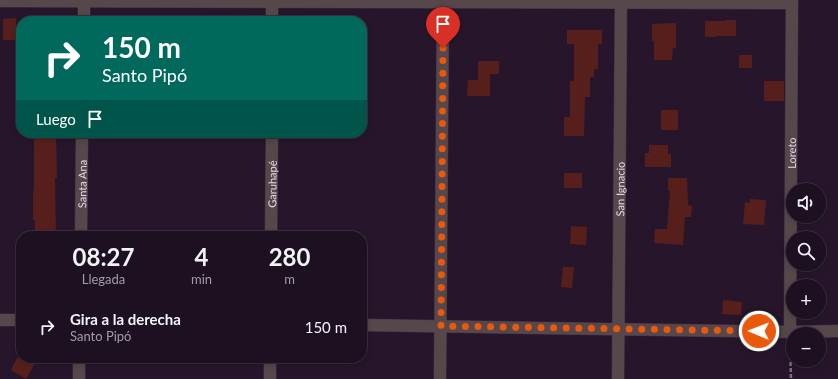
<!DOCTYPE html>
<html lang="es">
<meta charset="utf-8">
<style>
body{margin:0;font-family:Lato,sans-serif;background:#251929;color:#f1f3f6;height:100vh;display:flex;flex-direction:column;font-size:15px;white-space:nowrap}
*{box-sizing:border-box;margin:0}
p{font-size:13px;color:#a09da5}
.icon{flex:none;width:22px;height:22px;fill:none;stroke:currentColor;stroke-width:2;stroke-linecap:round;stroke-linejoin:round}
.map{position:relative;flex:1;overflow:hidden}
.side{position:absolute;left:16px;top:231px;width:351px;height:132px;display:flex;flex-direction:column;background:#1d1020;border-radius:16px;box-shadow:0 2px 6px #0003,0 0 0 1px #3b303e}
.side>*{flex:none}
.hud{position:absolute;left:16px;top:16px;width:351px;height:122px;border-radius:16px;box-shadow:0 2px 6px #0003,0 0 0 1px #3b303e;background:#00695c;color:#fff;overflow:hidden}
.tools{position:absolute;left:786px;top:183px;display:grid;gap:8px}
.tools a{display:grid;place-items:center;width:40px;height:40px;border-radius:50%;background:#1d1020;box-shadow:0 2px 6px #0003,0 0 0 1px #3b303e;font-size:20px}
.pin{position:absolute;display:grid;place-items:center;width:34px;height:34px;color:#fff;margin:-41px -17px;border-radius:50% 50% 50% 0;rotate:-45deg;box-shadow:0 0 4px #0007}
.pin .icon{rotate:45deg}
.me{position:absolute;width:44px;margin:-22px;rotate:271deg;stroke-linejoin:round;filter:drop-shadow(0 0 3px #0008)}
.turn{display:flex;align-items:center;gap:14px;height:84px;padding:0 20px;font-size:18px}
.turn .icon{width:52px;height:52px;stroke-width:2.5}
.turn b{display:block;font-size:28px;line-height:34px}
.then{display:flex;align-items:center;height:38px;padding:0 20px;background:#0003;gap:8px;font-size:15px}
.eta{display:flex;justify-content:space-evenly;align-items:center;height:68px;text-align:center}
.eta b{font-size:24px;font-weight:700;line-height:28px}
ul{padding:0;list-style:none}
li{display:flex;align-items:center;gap:12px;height:56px;padding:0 20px}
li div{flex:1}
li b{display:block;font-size:15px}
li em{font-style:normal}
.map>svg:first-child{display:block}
</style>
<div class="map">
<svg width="838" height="379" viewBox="0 0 838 379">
<rect width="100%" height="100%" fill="#27162b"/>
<g fill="#571f1b">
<path d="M16 18V40H3V19Z"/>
<path d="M725 20H736V36H716V37H705V21H725Z"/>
<path d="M676 23V48H673L672 60H654V41H652V24Z"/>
<path d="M567 30H602V44H598V69H594V77H590V97H585L584 136H564V117H570V81H574V44H567Z"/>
<rect x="739" y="55" width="13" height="13"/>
<path d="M478 61H499V74H490V96H467L468 80H478Z"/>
<rect x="764" y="81" width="20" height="20"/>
<rect x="661" y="110" width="17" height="20"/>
<path d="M34 133H56L57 178H55L56 236H35V220H33V191H34Z"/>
<path d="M649 145H668V154H671V167H645V153H649Z"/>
<rect x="564" y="173" width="18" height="15"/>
<path d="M668 178H687L688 205 692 206 691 217H685L683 245 654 243 655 229H667L670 191H668Z"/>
<path d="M750 199 766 200 764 225 743 224 745 202 750 203Z"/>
<path d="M571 226 587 227 586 245 570 244Z"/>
<path d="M563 267H574L572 288 561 287Z"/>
<path d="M723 300 742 302 741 315 722 314Z"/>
<path d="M17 358H38L26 379 11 370Z"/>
</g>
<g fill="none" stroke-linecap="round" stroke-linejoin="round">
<defs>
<g id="minor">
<path d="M0 1 792 3"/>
<path d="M84 21V0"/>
<path d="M272 21V0"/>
<path id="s1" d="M81 236 82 133"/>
<path id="s2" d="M271 236 272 133"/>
<path d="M0 320H21"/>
<path d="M362 325 790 332 838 331"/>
<path id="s3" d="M790 332 792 0"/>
<path d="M79 379V358"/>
<path d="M270 379V358"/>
<path d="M440 379 443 0"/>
<path id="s4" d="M618 379 621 0"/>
</g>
</defs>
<use href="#minor" stroke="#413145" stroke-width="13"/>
<path stroke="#7d6f81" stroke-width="2.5" stroke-dasharray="4 2" stroke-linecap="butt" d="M790 344 791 379"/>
<use href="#minor" stroke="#56474b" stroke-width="12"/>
</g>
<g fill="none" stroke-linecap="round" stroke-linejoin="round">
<path stroke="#ea580c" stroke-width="7" stroke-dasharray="0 12.6" d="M443 48 441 326 759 331"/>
</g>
<g text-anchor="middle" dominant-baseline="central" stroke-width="4" stroke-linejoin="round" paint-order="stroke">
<g font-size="11" fill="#e3d7e6" stroke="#1d0c22">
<text stroke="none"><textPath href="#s3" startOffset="179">Loreto</textPath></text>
<text stroke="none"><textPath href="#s1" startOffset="52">Santa Ana</textPath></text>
<text stroke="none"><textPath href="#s2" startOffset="52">Garuhapé</textPath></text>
<text stroke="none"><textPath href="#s4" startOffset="190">San Ignacio</textPath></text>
</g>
</g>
</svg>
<div class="tools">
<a><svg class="icon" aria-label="sound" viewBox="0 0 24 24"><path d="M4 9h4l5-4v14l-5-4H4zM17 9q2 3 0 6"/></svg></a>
<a><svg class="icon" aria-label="search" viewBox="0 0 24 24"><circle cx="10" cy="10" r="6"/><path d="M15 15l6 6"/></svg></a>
<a>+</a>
<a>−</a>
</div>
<div class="pin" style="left:443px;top:48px;background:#d93025"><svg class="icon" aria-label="arrive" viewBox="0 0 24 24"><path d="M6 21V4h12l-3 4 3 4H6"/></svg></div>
<svg class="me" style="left:759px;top:331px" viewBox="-20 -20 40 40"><circle r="17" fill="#ea580c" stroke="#fff" stroke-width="3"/><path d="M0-11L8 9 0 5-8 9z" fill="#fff"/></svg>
<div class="hud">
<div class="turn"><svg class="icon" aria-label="right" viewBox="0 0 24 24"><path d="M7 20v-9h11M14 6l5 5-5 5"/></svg><div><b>150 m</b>Santo Pipó</div></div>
<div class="then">Luego<svg class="icon" aria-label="arrive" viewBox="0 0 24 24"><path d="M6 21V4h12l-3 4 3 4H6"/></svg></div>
</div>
<section class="side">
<div class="eta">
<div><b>08:27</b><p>Llegada</p></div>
<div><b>4</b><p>min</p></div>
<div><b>280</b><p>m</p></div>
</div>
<ul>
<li><svg class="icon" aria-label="right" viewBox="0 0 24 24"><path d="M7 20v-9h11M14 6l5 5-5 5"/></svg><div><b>Gira a la derecha</b><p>Santo Pipó</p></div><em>150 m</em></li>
</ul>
</section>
</div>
